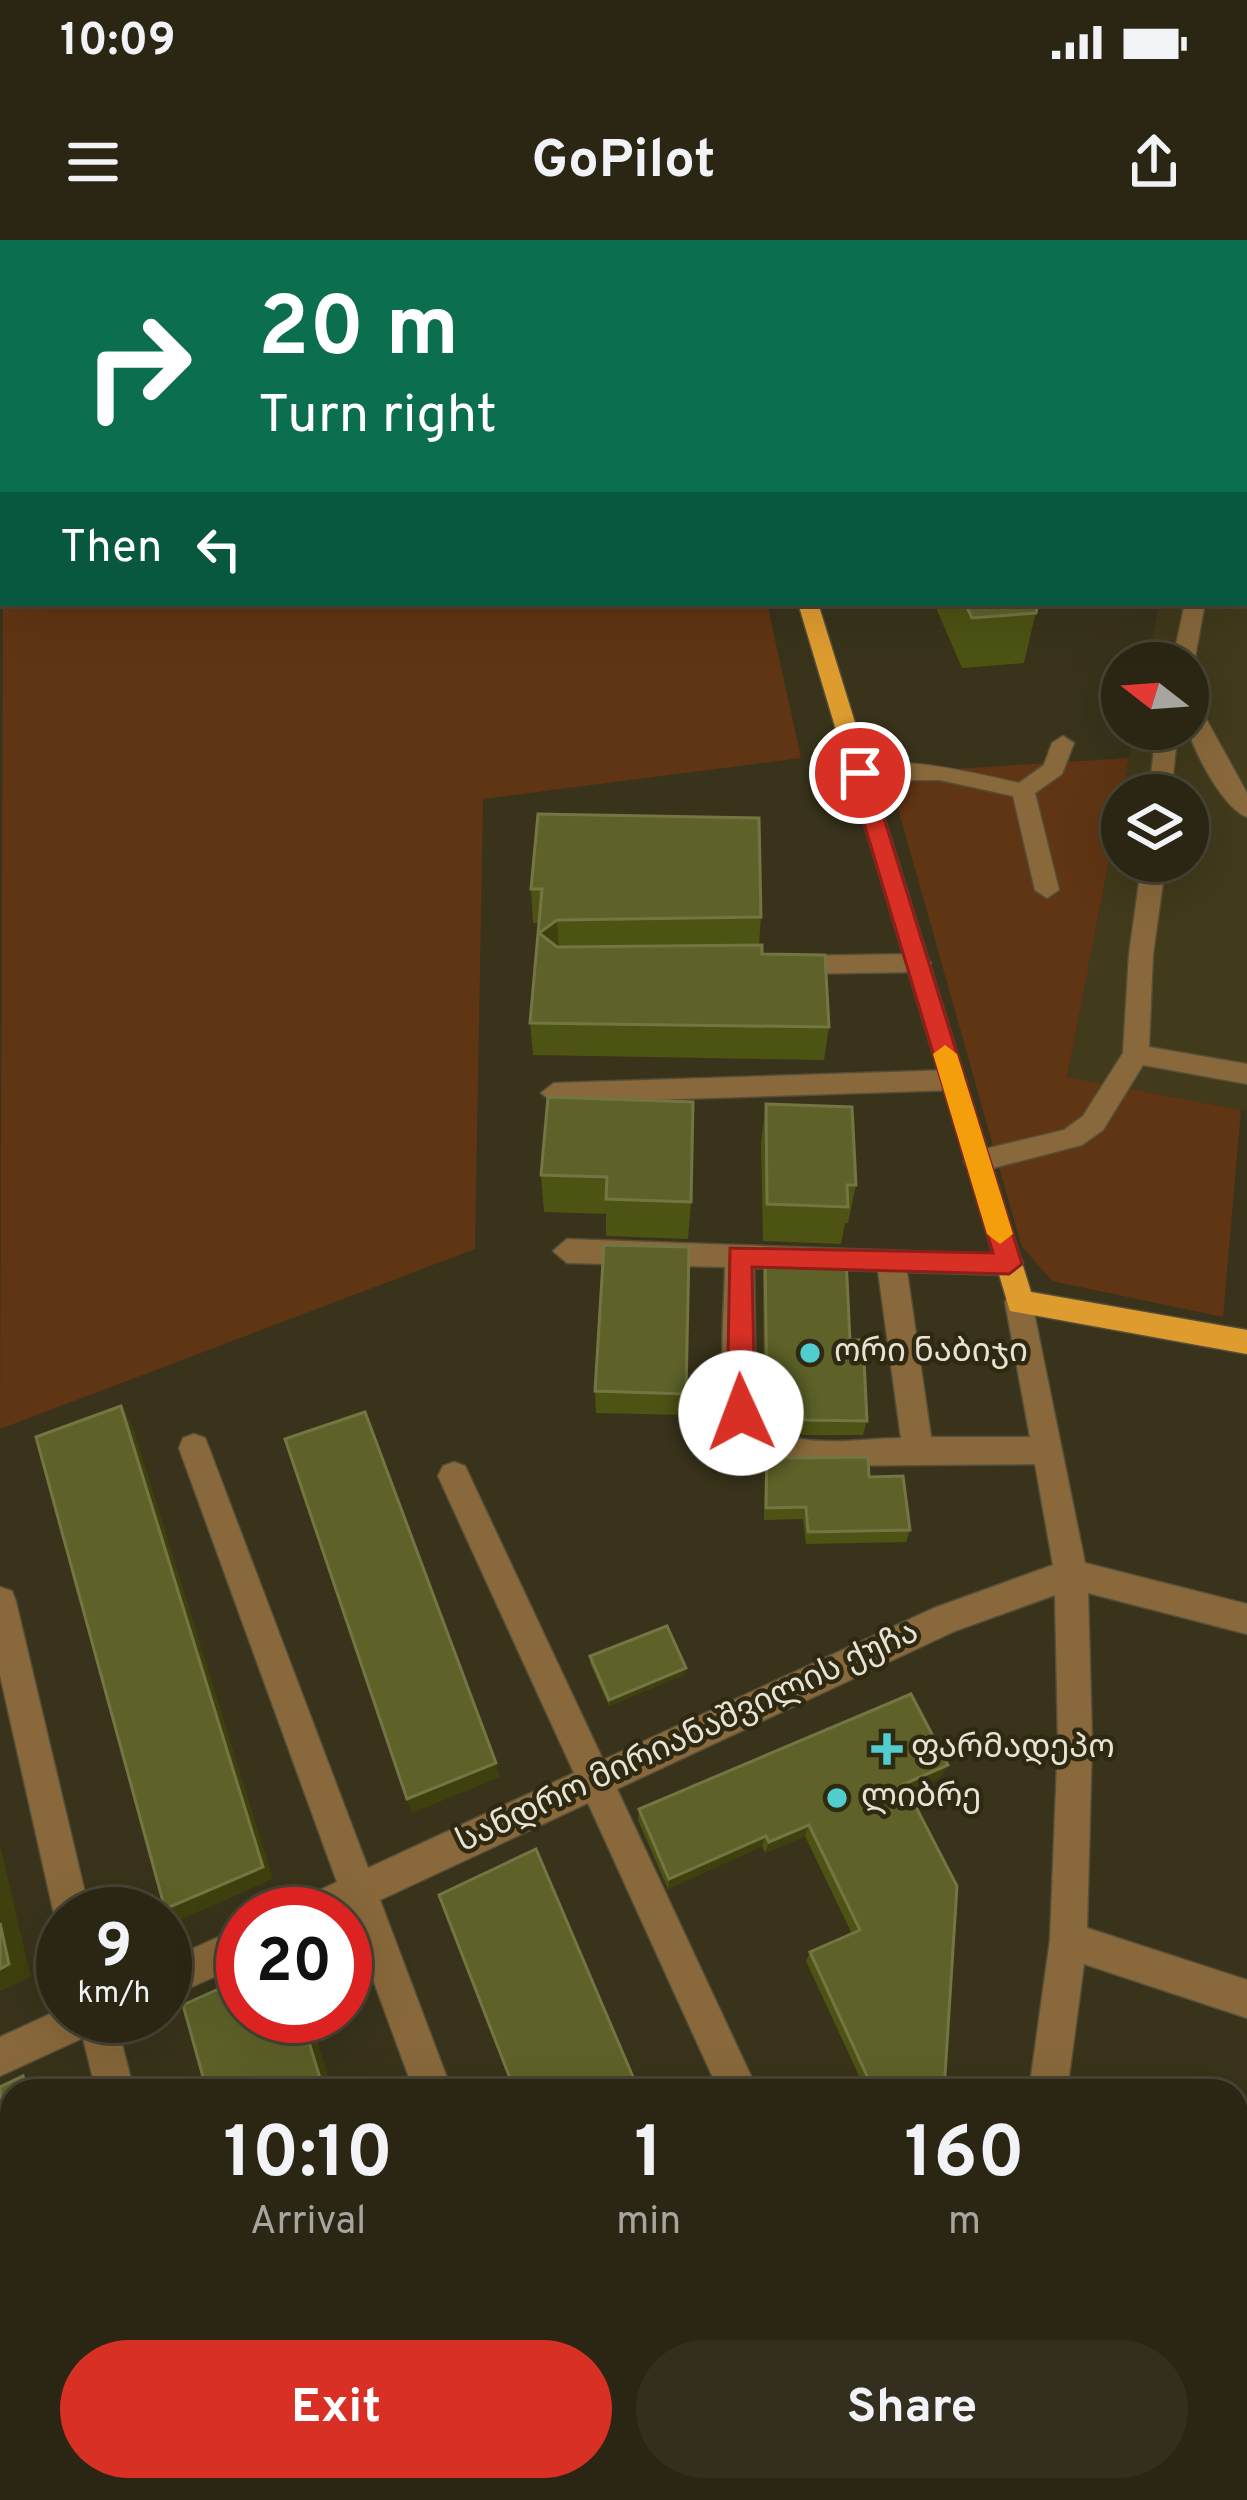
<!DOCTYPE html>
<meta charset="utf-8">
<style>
body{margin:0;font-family:Overpass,"Noto Sans Georgian",sans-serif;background:#332e1d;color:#f1f3f6;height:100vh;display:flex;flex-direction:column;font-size:45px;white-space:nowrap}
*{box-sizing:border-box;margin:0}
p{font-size:39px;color:#a6a5a0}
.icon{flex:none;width:66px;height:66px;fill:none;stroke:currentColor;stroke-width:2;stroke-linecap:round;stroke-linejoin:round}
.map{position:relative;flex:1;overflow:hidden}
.drawer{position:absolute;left:0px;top:1839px;width:1248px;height:423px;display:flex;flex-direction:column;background:#2b2614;border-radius:36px 36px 0 0;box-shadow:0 12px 48px #0002,0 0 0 3px #474334}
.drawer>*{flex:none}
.top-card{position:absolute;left:0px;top:0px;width:1248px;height:366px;box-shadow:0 12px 48px #0002,0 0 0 3px #474334;background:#0b6e4f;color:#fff;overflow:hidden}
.needle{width:78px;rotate:287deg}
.tools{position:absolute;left:1101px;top:402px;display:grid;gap:24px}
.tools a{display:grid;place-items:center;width:108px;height:108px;border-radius:50%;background:#2b2614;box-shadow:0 12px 48px #0002,0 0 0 3px #474334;font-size:60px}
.speed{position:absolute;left:36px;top:1647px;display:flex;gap:24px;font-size:60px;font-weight:700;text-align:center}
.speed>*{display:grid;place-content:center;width:156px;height:156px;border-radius:50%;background:#2b2614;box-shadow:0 12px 48px #0002,0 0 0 3px #474334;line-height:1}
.speed small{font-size:30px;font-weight:400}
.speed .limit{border:18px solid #d22;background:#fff;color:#111}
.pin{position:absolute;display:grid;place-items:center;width:102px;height:102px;color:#fff;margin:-51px;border:6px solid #fff;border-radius:50%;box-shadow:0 3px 12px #0007}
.me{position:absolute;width:132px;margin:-66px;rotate:358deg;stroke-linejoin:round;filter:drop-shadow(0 0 9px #0008)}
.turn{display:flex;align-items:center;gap:42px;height:252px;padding:0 60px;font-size:54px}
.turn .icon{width:156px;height:156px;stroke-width:2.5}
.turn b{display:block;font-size:84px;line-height:102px}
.then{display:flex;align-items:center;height:114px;padding:0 60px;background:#0003;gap:24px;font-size:45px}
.eta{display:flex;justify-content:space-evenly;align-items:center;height:204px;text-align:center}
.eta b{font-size:72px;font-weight:700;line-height:84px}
.action{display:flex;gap:24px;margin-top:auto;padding:24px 60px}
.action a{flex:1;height:138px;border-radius:72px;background:#d93025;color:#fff;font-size:48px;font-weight:700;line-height:138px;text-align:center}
.action a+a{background:#332e1d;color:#f1f3f6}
.status{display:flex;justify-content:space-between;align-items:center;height:84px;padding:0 60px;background:#2b2614;direction:ltr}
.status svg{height:33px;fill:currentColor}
header{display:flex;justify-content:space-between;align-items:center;height:156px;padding:0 60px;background:#2b2614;font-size:54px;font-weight:700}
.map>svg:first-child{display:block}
</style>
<div class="status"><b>10:09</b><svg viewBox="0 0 49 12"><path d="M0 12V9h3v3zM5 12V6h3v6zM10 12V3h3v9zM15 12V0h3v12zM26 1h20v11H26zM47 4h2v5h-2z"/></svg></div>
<header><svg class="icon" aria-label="menu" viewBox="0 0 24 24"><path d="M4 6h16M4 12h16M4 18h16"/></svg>GoPilot<svg class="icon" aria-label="share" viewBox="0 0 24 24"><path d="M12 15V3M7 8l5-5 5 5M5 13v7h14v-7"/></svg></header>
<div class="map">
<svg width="1247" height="2260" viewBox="0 0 1247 2260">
<rect width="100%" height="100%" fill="#39331b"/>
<g fill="#413a1b" fill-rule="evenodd">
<path d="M0 0H707L3 3 0 360Z"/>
<path d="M771 0H1247V871L1067 837 1135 489H1188V423H1148L1159 363H1245V3ZM1122 555H1188V621H1122Z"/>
</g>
<g fill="#603513">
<path d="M3 357V363H767L801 518 483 559 475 1009 0 1189Z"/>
<path d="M1129 518 1067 837 1241 870 1223 1077 1052 1041 1021 1005 888 533Z"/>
</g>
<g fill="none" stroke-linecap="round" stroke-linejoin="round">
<defs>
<g id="minor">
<path d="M863 0H899L901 3H865Z"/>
<path d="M1247 8V23L1245 24V9Z"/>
<rect x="1245" y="101" width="2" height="10"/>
<rect x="1245" y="256" width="2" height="12"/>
<path d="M1185 363H1205L1194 423 1188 428V423H1172Z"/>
<path d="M1188 459 1199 466 1247 553V577C1223 568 1195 514 1188 489 1186 480 1188 468 1188 459Z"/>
<path d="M1156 489H1178L1171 555H1149Z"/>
<path d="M1063 496 1074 503 1062 534 1035 553 1059 650 1047 658 1035 650 1013 556 940 540H860L849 533C876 508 983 535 1019 543L1044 525 1052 503Z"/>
<path d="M1142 621H1166L1153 714 1149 807 1247 824V844L1143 825 1103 890 1082 905 978 932 968 929 964 921 968 913 1064 890 1083 876 1123 813 1129 714Z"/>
<path d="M918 714 931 723 918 732 787 734 774 725 787 716Z"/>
<path d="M953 830 966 840 953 850 554 863 541 853 554 843Z"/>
<path d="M567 999 1019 1015 1023 1023 1009 1035 907 1032 931 1197H1030L1005 1062 1010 1053H1030L1085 1323 1247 1364V1394L1088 1353 1092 1500 1087 1688 1247 1740V1778L1084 1724 1067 1851H1029L1050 1700 1058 1500 1055 1355 955 1391 617 1549 758 1851H719L588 1563 380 1660 452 1851H414L349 1674H291L296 1661 337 1642 179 1208 183 1198 194 1194 205 1198 209 1208 368 1628 574 1533 438 1236 443 1226 454 1222 465 1226 603 1520 934 1368 1053 1325 1035 1224 787 1226C772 1221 756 1216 744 1204 712 1171 725 1073 725 1027L567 1023 553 1011ZM754 1028 878 1031 901 1198C855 1198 785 1215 756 1172Z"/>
<path d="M0 1347 12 1351 16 1362 90 1674H63V1689L54 1674 0 1435Z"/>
<path d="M243 1686V1724L165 1759V1721Z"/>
<path d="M63 1768V1776H115L134 1851H96L83 1798 0 1836V1797Z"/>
<path d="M193 2250H237L240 2260H196Z"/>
<path d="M552 2250H596L600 2260H556Z"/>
<path d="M972 2250H1016L1015 2260H971Z"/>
</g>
<path id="major" d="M798 363H818L1031 1052 1247 1090V1114L1010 1071Z"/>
</defs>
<use href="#minor" stroke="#554f39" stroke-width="3"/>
<use href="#major" stroke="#554f39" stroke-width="3"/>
<use href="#minor" fill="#89693b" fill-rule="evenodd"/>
<use href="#major" fill="#de9c2f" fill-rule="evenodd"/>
</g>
<g fill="#4d5313">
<path d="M0 0 3 3V240H0Z"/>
<path d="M934 363H1038L1024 423 962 428Z"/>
<path d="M538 574 761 677 759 705 762 714 829 787 824 820 533 815 530 783 539 683H533L531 649Z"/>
<path d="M548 857 691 962 688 999 606 996V974L544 972 541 935Z"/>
<path d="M766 864 856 945 848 983H845L841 1004 763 1001 761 903Z"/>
<path d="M765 1016 850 1100 867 1181 863 1195H803L771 1182 764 1174 763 1033Z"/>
<path d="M595 1151 686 1154 685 1175 596 1173Z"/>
<path d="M767 1210 790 1218 869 1237 910 1290 906 1302 806 1304 803 1279 764 1280 765 1223Z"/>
<path d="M590 1416 685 1434 609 1466 590 1423Z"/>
<path d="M941 1537 908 1551 944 1851H866L806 1721 810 1712 852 1694 805 1596 765 1613 762 1606 668 1649 638 1580 639 1569Z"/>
</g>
<g fill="#3e400d">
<path d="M88 0H124L121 3H85Z"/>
<path d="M557 680 559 713 539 693Z"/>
<path d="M121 1166 133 1187 273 1639 178 1681 165 1669Z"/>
<path d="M686 1428 685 1434 609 1466V1460Z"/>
<path d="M496 1523 500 1537 412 1573 407 1559Z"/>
<path d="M948 1525 941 1537 898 1556 904 1544Z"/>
<path d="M809 1585 805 1596 765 1613 769 1602Z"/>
<path d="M766 1596 762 1606 668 1649 669 1639Z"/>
<path d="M0 1605 31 1737 0 1751Z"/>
<path d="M301 1776H309L333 1851H324Z"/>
<path d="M23 1836 40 1843 42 1851H26Z"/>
<path d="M115 2250H133L135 2260H117Z"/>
<path d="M450 2250H459L462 2260H453Z"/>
</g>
<g fill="#5e6228" stroke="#737643" stroke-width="3">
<path d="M0 0H88L85 3H3V213H0Z"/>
<path d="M293 0H536L534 3H291Z"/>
<path d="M1051 0H1194L1193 3H1050Z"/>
<path d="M965 363H1038L1036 373 972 378Z"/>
<path d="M538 574 759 578 761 677 557 680 539 693 557 707 762 705V714L825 715 829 787 530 783 542 649H531Z"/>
<path d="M548 857 693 862 691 962 606 959 607 937 541 935Z"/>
<path d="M766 864 852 867 856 945H847L848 967 767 964Z"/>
<path d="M604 1005 689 1007 686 1154 595 1151Z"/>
<path d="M765 1016 846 1018 850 1100H863L867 1181 806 1180 774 1167 767 1159Z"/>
<path d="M121 1166 263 1627 165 1669 36 1197Z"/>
<path d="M365 1172 496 1523 407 1559 285 1199Z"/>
<path d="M767 1210 790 1218 868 1217 869 1237 903 1236 910 1290 808 1292 806 1267 766 1268Z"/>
<path d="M667 1386 686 1428 609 1460 590 1416Z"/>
<path d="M911 1454 948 1525 904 1544 957 1646 944 1851H874L810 1712 860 1690 809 1585 769 1602 766 1596 669 1639 639 1569Z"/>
<path d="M536 1609 639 1851H515L439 1655Z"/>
<path d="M0 1683 9 1724 0 1729Z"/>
<path d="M243 1738V1776H301L324 1851H207L183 1765Z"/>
<path d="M23 1836 26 1851H12V2250H115L117 2260H0V1847Z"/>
<path d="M318 2250H450L453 2260H321Z"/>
</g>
<path fill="#d93025" stroke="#8d1f18" stroke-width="3" d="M860 526 870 533 1022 1024 1009 1034 752 1027 755 1173 741 1185 727 1173 730 1008 993 1013 849 533Z"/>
<path fill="#f59e0b" d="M945 805 957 814 1013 994 1000 1004 987 994 933 814Z"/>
<g fill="#52cdce" stroke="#2f2912" stroke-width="4.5">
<circle cx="810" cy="1113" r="12"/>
<path d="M881 1491h12v12h12v12h-12v12h-12v-12h-12v-12h12z"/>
<circle cx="837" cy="1558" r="12"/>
</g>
<g text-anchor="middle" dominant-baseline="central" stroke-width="9" stroke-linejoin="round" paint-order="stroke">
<g font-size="33" fill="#e6e3d5" stroke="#2f2912" text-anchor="start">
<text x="834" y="1113">ორი ნაბიჯი</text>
<text x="911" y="1509">ფარმადეპო</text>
<text x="861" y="1558">ლიბრე</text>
</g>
<g font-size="33" fill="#e6e3d5" stroke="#2f2912">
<text transform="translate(688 1498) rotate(-25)">სანდრო მირიანაშვილის ქუჩა</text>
</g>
</g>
</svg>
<div class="tools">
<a><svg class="needle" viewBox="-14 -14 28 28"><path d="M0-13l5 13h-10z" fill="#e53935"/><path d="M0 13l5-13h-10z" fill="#a6a5a0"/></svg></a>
<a><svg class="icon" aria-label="layers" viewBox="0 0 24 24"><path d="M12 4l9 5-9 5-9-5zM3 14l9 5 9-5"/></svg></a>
</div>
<div class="speed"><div>9<small>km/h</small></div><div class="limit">20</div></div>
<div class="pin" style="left:860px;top:533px;background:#d93025"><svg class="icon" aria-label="arrive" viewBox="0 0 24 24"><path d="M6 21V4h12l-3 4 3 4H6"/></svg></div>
<svg class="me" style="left:741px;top:1173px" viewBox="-20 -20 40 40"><circle r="19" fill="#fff"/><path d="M0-13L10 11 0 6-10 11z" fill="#d93025"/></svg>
<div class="top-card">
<div class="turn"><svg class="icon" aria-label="right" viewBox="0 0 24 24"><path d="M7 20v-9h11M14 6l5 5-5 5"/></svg><div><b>20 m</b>Turn right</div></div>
<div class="then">Then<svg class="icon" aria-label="left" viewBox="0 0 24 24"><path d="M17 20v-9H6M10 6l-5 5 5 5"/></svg></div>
</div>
<section class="drawer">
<div class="eta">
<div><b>10:10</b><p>Arrival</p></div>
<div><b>1</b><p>min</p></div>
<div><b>160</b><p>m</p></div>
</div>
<div class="action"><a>Exit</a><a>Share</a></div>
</section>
</div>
